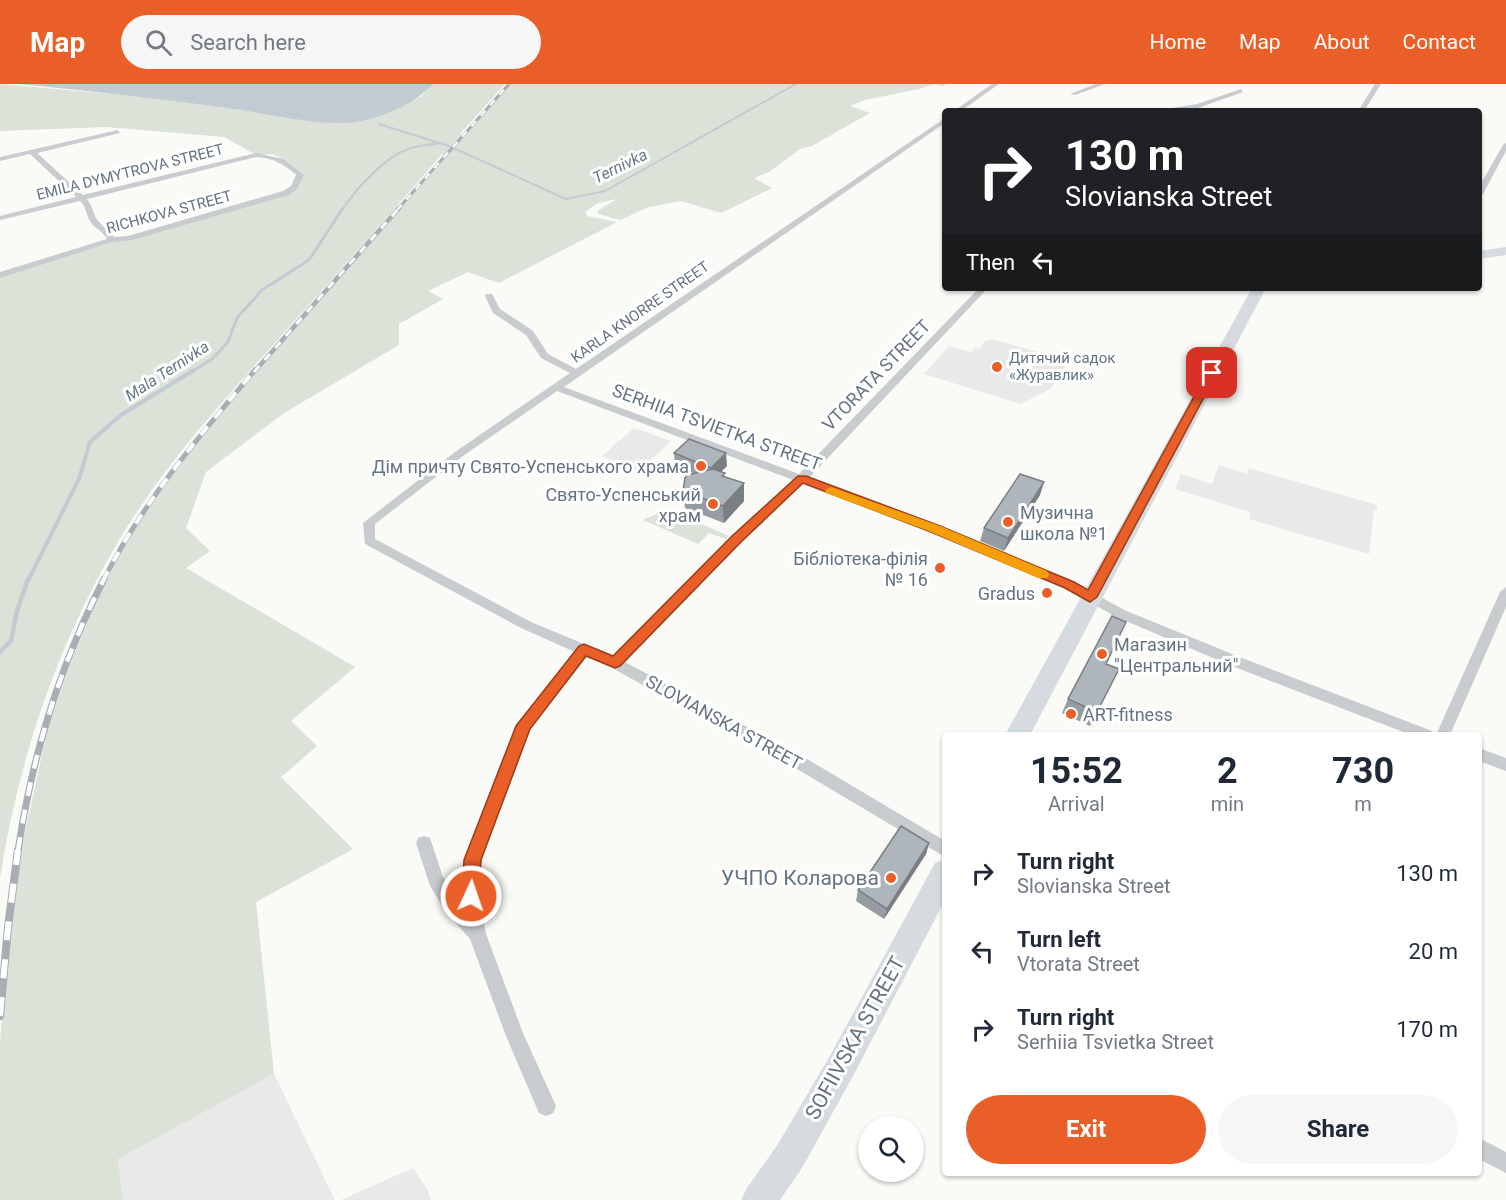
<!DOCTYPE html>
<meta charset="utf-8">
<style>
body{margin:0;font-family:Roboto,sans-serif;background:#f6f6f7;color:#1f2937;height:100vh;display:flex;flex-direction:column;font-size:22px;white-space:nowrap}
*{box-sizing:border-box;margin:0}
p{font-size:20px;color:#747a83}
.icon{flex:none;width:33px;height:33px;fill:none;stroke:currentColor;stroke-width:2;stroke-linecap:round;stroke-linejoin:round}
.map{position:relative;flex:1;overflow:hidden}
.sheet{position:absolute;left:942px;top:648px;width:540px;height:444px;display:flex;flex-direction:column;background:#fff;border-radius:6px;box-shadow:0 2px 4px #0004}
.sheet>*{flex:none}
.hud{position:absolute;left:942px;top:24px;width:540px;height:183px;border-radius:6px;box-shadow:0 2px 4px #0004;background:#202124;color:#fff;overflow:hidden}
.fabs{position:absolute;left:858px;top:1032px;display:grid;gap:12px}
.fabs a{display:grid;place-items:center;width:66px;height:66px;border-radius:50%;background:#fff;box-shadow:0 2px 4px #0004;font-size:30px}
.pin{position:absolute;display:grid;place-items:center;width:51px;height:51px;color:#fff;margin:-26px;border-radius:12px;box-shadow:0 3px 9px #0006}
.me{position:absolute;width:66px;margin:-33px;rotate:3deg;stroke-linejoin:round;filter:drop-shadow(0 0 4px #0008)}
.turn{display:flex;align-items:center;gap:21px;height:126px;padding:0 24px;font-size:27px}
.turn .icon{width:78px;height:78px;stroke-width:2.5}
.turn b{display:block;font-size:42px;line-height:51px}
.then{display:flex;align-items:center;height:57px;padding:0 24px;background:#0003;gap:12px;font-size:22px}
.eta{display:flex;justify-content:space-evenly;align-items:center;height:102px;text-align:center}
.eta b{font-size:36px;font-weight:700;line-height:42px}
.button{display:flex;gap:12px;margin-top:auto;padding:12px 24px}
.button a{flex:1;height:69px;border-radius:36px;background:#ea5e27;color:#fff;font-size:24px;font-weight:700;line-height:69px;text-align:center}
.button a+a{background:#f6f6f7;color:#1f2937}
ul{padding:0;list-style:none}
li{display:flex;align-items:center;gap:18px;height:78px;padding:0 24px}
li div{flex:1}
li b{display:block;font-size:22px}
li em{font-style:normal}
header{display:flex;align-items:center;gap:36px;box-sizing:border-box;height:84px;padding:0 30px;background:#ea5e27;color:#fff}
header strong{font-size:28px}
nav{display:flex;gap:33px;margin-inline-start:auto;font-size:21px}
.search{width:420px;height:54px;background:#f6f6f7;display:flex;align-items:center;gap:15px;box-sizing:border-box;padding:0 21px;border-radius:33px;color:#747a83;font-size:22px}
.map>svg:first-child{display:block}
</style>
<header>
<strong>Map</strong>
<div class="search"><svg class="icon" aria-label="search" viewBox="0 0 24 24"><circle cx="10" cy="10" r="6"/><path d="M15 15l6 6"/></svg>Search here</div>
<nav><a>Home</a><a>Map</a><a>About</a><a>Contact</a></nav>
</header>
<div class="map">
<svg width="1506" height="1116" viewBox="0 0 1506 1116">
<rect width="100%" height="100%" fill="#fafaf7"/>
<g fill="#e8e9e8">
<path d="M989 256H995L1069 277 1051 304 1021 320 924 290 949 262 971 268 975 263 980 265 985 257Z"/>
<path d="M634 344 671 357 639 387 602 372Z"/>
<path d="M1219 381 1247 390 1249 384 1377 421V426H1374L1369 470 1249 435 1250 428 1175 405 1181 390 1212 400Z"/>
<path d="M274 990 335 1116H123L118 1075Z"/>
<path d="M413 1084 427 1105 431 1116H341Z"/>
</g>
<g fill="#dbe2d8">
<path d="M0 0 156 14 327 38 360 37 420 13 434 0H505L460 50 464 52 510 0H946L943 2 934 0 919 5 865 16 850 22 870 29 812 62 800 65 769 88 754 94 772 104 721 129 681 117 649 123 620 136 599 130 597 127 617 115 598 119 585 128 587 132 617 138 499 199 468 188 428 207 443 215 399 240V261L284 329 206 388 186 444 210 467 186 484 355 583 291 637 317 662 281 693 353 765 256 818 274 990 118 1075 123 1116H0V959L7 866 22 763 47 647 71 578 106 494 135 441 197 357 283 256 447 72 442 70C384 138 324 204 265 270 216 325 166 381 127 443 61 550 19 671 0 794V192L110 157 288 109 302 91 281 74 272 70 256 71 224 53 106 43 0 47Z"/>
<path d="M667 425 729 452 726 455 709 449 698 460 643 436Z"/>
</g>
<path fill="#c2cbd1" d="M19 0H434C414 19 389 31 362 37 326 44 270 30 234 25 162 15 91 7 19 0Z"/>
<g fill="none" stroke-linecap="round" stroke-linejoin="round">
<g stroke="#c2cbd1" stroke-width="2">
<path d="M379 40 449 62 566 115 605 107 796 0"/>
<path d="M342 126C355 106 385 73 408 65 418 61 430 61 441 59"/>
</g>
<path stroke="#c2cbd1" stroke-width="3" d="M191 288 212 275 228 258 237 234 262 206 309 176 343 124"/>
<path stroke="#c2cbd1" stroke-width="4" d="M28 497 79 395 90 358 121 331 194 286"/>
<path stroke="#c2cbd1" stroke-width="4.5" d="M0 568 11 557 17 527 28 495"/>
<g fill="#c8cccf" fill-rule="evenodd">
<path d="M992 0H999L961 27H954Z"/>
<path d="M1096 0H1105L1075 11 1070 10Z"/>
<path d="M1375 0H1381L1364 27H1358Z"/>
<path d="M1241 5 1243 8 1198 24 1154 27 1197 20Z"/>
<path d="M945 34V39L564 303 799 390 979 204H988L809 394 939 442 1074 498 1124 526 1242 574 1432 647 1434 651H1411L1232 582 1114 532 1066 504 931 448 803 400 741 458 625 578 807 675 945 757V773L797 685 610 583 587 573 529 645 481 776 479 812 486 850 523 949 556 1022 553 1029 546 1032 539 1029 506 952 470 855 446 828 430 802 416 759 418 754 424 752 430 754 443 793 464 823 463 812 465 776 516 642 575 568 521 544 365 460 363 439 455 368 570 289 541 274 526 251 493 229 485 212 486 210H492L500 225 533 247 548 270 576 285ZM557 307 793 396 733 452 613 572 531 538 375 455V440L463 372Z"/>
<path d="M118 46 120 49 37 69 83 111 256 69 283 75 304 91 297 105 289 111 132 156 112 158 0 194V188L107 155C103 147 97 146 92 140 86 133 87 123 80 117L0 136V132L76 113 30 70 0 77V73ZM256 73C273 74 284 80 296 91L291 102 283 107 128 152 114 153C110 146 104 144 99 138 93 132 93 122 87 115Z"/>
<path d="M1506 59V67L1483 110 1479 112V103L1503 61Z"/>
<path d="M1506 503V523L1450 651H1436L1500 508Z"/>
<path d="M1479 664 1506 674V687L1479 677Z"/>
<path d="M1479 1054 1506 1068V1089L1479 1075Z"/>
</g>
<g fill="#d6dbdf" fill-rule="evenodd">
<path d="M1506 163V171L1479 175V167Z"/>
<path d="M1252 204H1266L1030 651H1005Z"/>
<path d="M945 775V816L853 992 802 1084 780 1116H741L747 1104 778 1060 831 970 935 779Z"/>
</g>
<defs>
<path id="rail-far4" d="M397 126 509 0"/>
<path id="rail-far3" d="M254 288 399 124"/>
<path id="rail-far2" d="M103 497C142 419 199 352 255 286"/>
<path id="rail-far1" d="M18 767C32 672 60 581 104 495"/>
<path id="rail" d="M0 932 8 843 18 766"/>
</defs>
<use href="#rail-far4" stroke="#a8aeb4" stroke-width="3"/>
<use href="#rail-far3" stroke="#a8aeb4" stroke-width="4.5"/>
<use href="#rail-far2" stroke="#a8aeb4" stroke-width="5"/>
<use href="#rail-far1" stroke="#a8aeb4" stroke-width="7"/>
<use href="#rail" stroke="#a8aeb4" stroke-width="8"/>
<use href="#rail-far4" stroke="#fff" stroke-width="2" stroke-dasharray="7" stroke-linecap="butt"/>
<use href="#rail-far3" stroke="#fff" stroke-width="3" stroke-dasharray="8" stroke-linecap="butt"/>
<use href="#rail-far2" stroke="#fff" stroke-width="4" stroke-dasharray="11" stroke-linecap="butt"/>
<use href="#rail-far1" stroke="#fff" stroke-width="4.5" stroke-dasharray="14" stroke-linecap="butt"/>
<use href="#rail" stroke="#fff" stroke-width="6" stroke-dasharray="19" stroke-linecap="butt"/>
</g>
<g fill="#969da2">
<path d="M674 369 727 382 721 387 725 393 744 399V417L724 439 685 424 683 407 693 389 675 382Z"/>
<path d="M1040 411 1004 467 980 457 984 444Z"/>
<path d="M1106 580 1119 585 1090 642 1062 629 1068 615Z"/>
<path d="M929 759 926 770 884 835 856 817 858 806Z"/>
</g>
<g fill="#7a7f84">
<path d="M726 369 727 382 712 397 711 384Z"/>
<path d="M1044 398 1040 411 1004 467 1008 454Z"/>
<path d="M744 399V417L724 439 723 422Z"/>
<path d="M929 759 926 770 884 835 887 825Z"/>
</g>
<g fill="#aeb6bc" stroke="#7a7f84" stroke-width="1.5">
<path d="M689 355 726 369 711 384 674 369Z"/>
<path d="M713 385 725 389 722 392 744 399 723 422 683 407 685 394 687 391Z"/>
<path d="M1020 390 1044 398 1008 454 984 444Z"/>
<path d="M1112 532 1126 538 1106 580 1119 585 1097 628 1068 615Z"/>
<path d="M901 742 929 759 887 825 858 806Z"/>
</g>
<path fill="#ea5e27" stroke="#983d19" stroke-width="1.5" d="M1212 286 1217 289 1097 513 1090 518 1065 504 931 448 803 399 741 458 620 582 615 584 586 572 530 645 481 776 479 812 477 818 471 820 465 818 462 812 464 776 516 642 579 562 584 560 613 572 732 452 798 392H806L940 442 1074 498 1088 506 1207 289Z"/>
<path fill="#f59e0b" d="M831 403 940 442 1047 487 1049 491 1047 494H1038L931 448 826 409 825 406Z"/>
<g fill="#ea5e27" stroke="#fff" stroke-width="2">
<circle cx="997" cy="283" r="6"/>
<circle cx="701" cy="382" r="6"/>
<circle cx="713" cy="420" r="6"/>
<circle cx="1008" cy="438" r="6"/>
<circle cx="940" cy="484" r="6"/>
<circle cx="1047" cy="509" r="6"/>
<circle cx="1102" cy="570" r="6"/>
<circle cx="1071" cy="630" r="6"/>
<circle cx="891" cy="794" r="6"/>
</g>
<g text-anchor="middle" dominant-baseline="central" stroke-width="6" stroke-linejoin="round" paint-order="stroke">
<g font-size="15" fill="#647483" stroke="#fff">
<text transform="translate(130 88) rotate(-14)">EMILA DYMYTROVA STREET</text>
<text transform="translate(169 128) rotate(-15)">RICHKOVA STREET</text>
<text transform="translate(640 228) rotate(-35)">KARLA KNORRE STREET</text>
</g>
<g font-size="15" fill="#647483" stroke="#fff" text-anchor="start">
<text x="1009" y="274">Дитячий садок<tspan x="1009" dy="17">«Журавлик»</tspan></text>
</g>
<g font-size="16" font-style="italic" fill="#637a84" stroke="#fff">
<text transform="translate(620 82) rotate(-26)">Ternivka</text>
<text transform="translate(167 287) rotate(-33)">Mala Ternivka</text>
</g>
<g font-size="18" fill="#647483" stroke="#fff">
<text transform="translate(876 291) rotate(-46)">VTORATA STREET</text>
<text transform="translate(717 343) rotate(20)">SERHIIA TSVIETKA STREET</text>
<text transform="translate(724 638) rotate(29)">SLOVIANSKA STREET</text>
</g>
<g font-size="18" fill="#647483" stroke="#fff" text-anchor="end">
<text x="689" y="382">Дім причту Свято-Успенського храма</text>
<text x="701" y="410">Свято-Успенський<tspan x="701" dy="21">храм</tspan></text>
<text x="1020" y="428" text-anchor="start">Музична<tspan x="1020" dy="21">школа №1</tspan></text>
<text x="928" y="474">Бібліотека-філія<tspan x="928" dy="21">№ 16</tspan></text>
<text x="1035" y="509">Gradus</text>
<text x="1114" y="560" text-anchor="start">Магазин<tspan x="1114" dy="21">"Центральний"</tspan></text>
<text x="1083" y="630" text-anchor="start">ART-fitness</text>
</g>
<g font-size="21" fill="#647483" stroke="#fff" text-anchor="end">
<text x="879" y="794">УЧПО Коларова</text>
</g>
<g font-size="21" fill="#647483" stroke="#fff">
<text transform="translate(855 954) rotate(-61)">SOFIIVSKA STREET</text>
</g>
</g>
</svg>
<div class="fabs">
<a><svg class="icon" aria-label="search" viewBox="0 0 24 24"><circle cx="10" cy="10" r="6"/><path d="M15 15l6 6"/></svg></a>
</div>
<div class="pin" style="left:1212px;top:289px;background:#d93025"><svg class="icon" aria-label="arrive" viewBox="0 0 24 24"><path d="M6 21V4h12l-3 4 3 4H6"/></svg></div>
<svg class="me" style="left:471px;top:812px" viewBox="-20 -20 40 40"><circle r="17" fill="#ea5e27" stroke="#fff" stroke-width="3"/><path d="M0-11L8 9 0 5-8 9z" fill="#fff"/></svg>
<div class="hud">
<div class="turn"><svg class="icon" aria-label="right" viewBox="0 0 24 24"><path d="M7 20v-9h11M14 6l5 5-5 5"/></svg><div><b>130 m</b>Slovianska Street</div></div>
<div class="then">Then<svg class="icon" aria-label="left" viewBox="0 0 24 24"><path d="M17 20v-9H6M10 6l-5 5 5 5"/></svg></div>
</div>
<section class="sheet">
<div class="eta">
<div><b>15:52</b><p>Arrival</p></div>
<div><b>2</b><p>min</p></div>
<div><b>730</b><p>m</p></div>
</div>
<ul>
<li><svg class="icon" aria-label="right" viewBox="0 0 24 24"><path d="M7 20v-9h11M14 6l5 5-5 5"/></svg><div><b>Turn right</b><p>Slovianska Street</p></div><em>130 m</em></li>
<li><svg class="icon" aria-label="left" viewBox="0 0 24 24"><path d="M17 20v-9H6M10 6l-5 5 5 5"/></svg><div><b>Turn left</b><p>Vtorata Street</p></div><em>20 m</em></li>
<li><svg class="icon" aria-label="right" viewBox="0 0 24 24"><path d="M7 20v-9h11M14 6l5 5-5 5"/></svg><div><b>Turn right</b><p>Serhiia Tsvietka Street</p></div><em>170 m</em></li>
</ul>
<div class="button"><a>Exit</a><a>Share</a></div>
</section>
</div>
